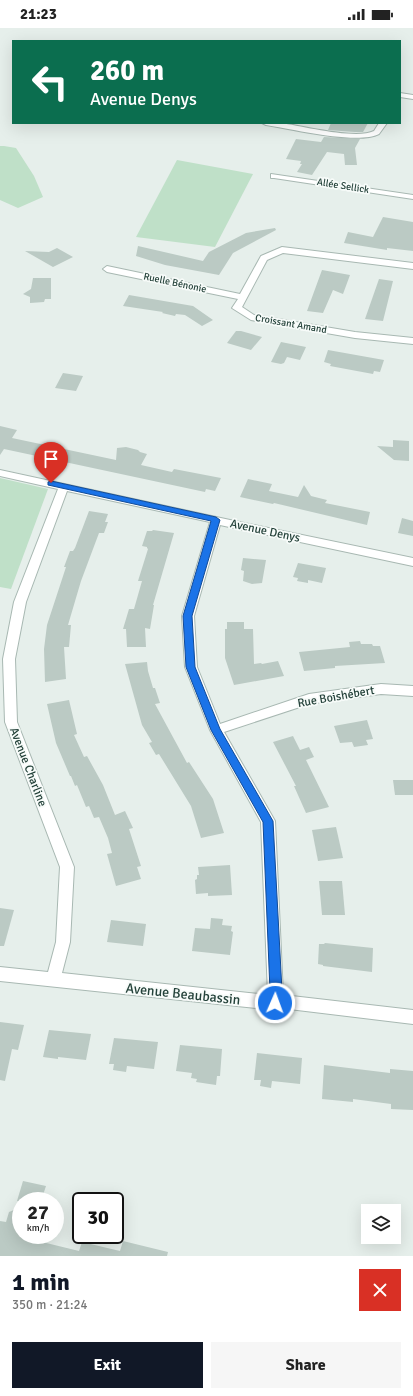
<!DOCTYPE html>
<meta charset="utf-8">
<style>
body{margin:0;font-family:Signika,sans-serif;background:#f6f6f6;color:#222;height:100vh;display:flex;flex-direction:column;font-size:15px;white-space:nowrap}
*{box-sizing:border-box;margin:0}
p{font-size:13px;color:#767676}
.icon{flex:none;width:22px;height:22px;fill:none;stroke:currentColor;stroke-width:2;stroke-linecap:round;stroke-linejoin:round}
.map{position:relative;height:1228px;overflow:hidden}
.details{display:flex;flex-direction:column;background:#fff;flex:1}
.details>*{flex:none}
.top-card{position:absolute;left:12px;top:12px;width:389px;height:84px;border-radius:0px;box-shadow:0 4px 16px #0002;background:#0b6e4f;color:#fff;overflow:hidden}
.buttons{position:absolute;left:361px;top:1176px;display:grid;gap:8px}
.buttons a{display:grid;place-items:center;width:40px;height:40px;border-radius:0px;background:#fff;box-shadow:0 4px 16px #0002;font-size:20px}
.speed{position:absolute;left:12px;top:1164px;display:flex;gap:8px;font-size:20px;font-weight:700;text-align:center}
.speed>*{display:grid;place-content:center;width:52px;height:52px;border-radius:50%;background:#fff;box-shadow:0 4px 16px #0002;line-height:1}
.speed small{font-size:10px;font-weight:400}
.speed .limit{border:2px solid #111;border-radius:6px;background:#fff;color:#111}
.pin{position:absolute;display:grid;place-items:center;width:34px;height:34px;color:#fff;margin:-41px -17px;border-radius:50% 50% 50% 0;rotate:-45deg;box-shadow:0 0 4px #0007}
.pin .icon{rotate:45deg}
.me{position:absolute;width:44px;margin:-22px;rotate:2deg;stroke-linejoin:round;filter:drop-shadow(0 0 3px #0008)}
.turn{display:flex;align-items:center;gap:14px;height:84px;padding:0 12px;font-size:18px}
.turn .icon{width:52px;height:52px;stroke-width:2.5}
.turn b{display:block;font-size:28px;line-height:34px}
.round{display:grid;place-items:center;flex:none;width:42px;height:42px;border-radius:0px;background:#f6f6f6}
.summary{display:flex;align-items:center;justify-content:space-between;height:68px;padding:0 12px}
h1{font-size:24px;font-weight:800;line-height:30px;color:#111827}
.action{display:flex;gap:8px;margin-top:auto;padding:8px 12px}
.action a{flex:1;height:46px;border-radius:0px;background:#111827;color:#fff;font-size:16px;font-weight:800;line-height:46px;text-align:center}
.action a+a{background:#f6f6f6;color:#222}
.status{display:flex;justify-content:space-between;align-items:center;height:28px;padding:0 20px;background:#fff;direction:ltr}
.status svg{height:11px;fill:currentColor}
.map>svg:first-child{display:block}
</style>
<div class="status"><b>21:23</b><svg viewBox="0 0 49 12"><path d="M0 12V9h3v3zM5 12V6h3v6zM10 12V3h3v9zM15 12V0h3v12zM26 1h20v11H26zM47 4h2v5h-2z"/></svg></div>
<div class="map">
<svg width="413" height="1228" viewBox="0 0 413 1228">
<rect width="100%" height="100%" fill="#e6efeb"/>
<g fill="#bfe0c8">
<path d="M0 118H4L16 120 34 148 43 169 18 180 0 172Z"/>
<path d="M177 132 253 146 215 219 136 209Z"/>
<path d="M0 450 48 461 11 561 0 559Z"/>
</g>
<g fill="#bbcac4">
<path d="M331 95H368L363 104H355L328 102Z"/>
<path d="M324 109 360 111 355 120 357 137H345L344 126 327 124 312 147 297 144 302 136H300L301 133 286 131 296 111 321 114Z"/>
<path d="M383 189 413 194V223L387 220V222L344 215 348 204 373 209Z"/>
<path d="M275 200 276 202 233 225 219 247 165 237 136 228 138 218 203 233 209 224 246 205Z"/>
<path d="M57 220 73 229 53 239 25 223 49 224Z"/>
<path d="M322 242 350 247 343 266 333 262 323 285 307 283Z"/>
<path d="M33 250H51V271H45L44 274 30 275V269L23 266 31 261Z"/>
<path d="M379 251 393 253 383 293 365 291Z"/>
<path d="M129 267 193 278 213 292 202 298 185 287 176 286 175 288 162 285 163 284 123 278Z"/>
<path d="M236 303H241L262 309 251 322 227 315Z"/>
<path d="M281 314 306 319 300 332 287 329 284 335 281 336 271 334Z"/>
<path d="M328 322 384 332 380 344 374 343 373 346 330 338 331 336 324 334Z"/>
<path d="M63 345 83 348 76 363 55 360Z"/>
<path d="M0 398 17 402 12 410 116 432 117 420 126 419 138 422 140 424 147 426 141 437 172 444 174 441 221 450 215 463 206 461 205 464 4 421 0 427Z"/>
<path d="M393 412 409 413V433L394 432 377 418 393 419Z"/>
<path d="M248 451 272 456 269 463 298 469 304 457 311 468 327 472 325 475 370 484 367 497 274 475 273 476 240 469Z"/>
<path d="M89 483 108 486 105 494H108L104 505H99L81 553 68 597H71L69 619H64L66 651 45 654 44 621 47 597 66 539H64L70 523H73L75 520Z"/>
<path d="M402 490 413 493V508L398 505Z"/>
<path d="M153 502 174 505 153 577H154L150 601 145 600 146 619H127L126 601H123L129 581H134L142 553H138L148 521 147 520V519L142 518 147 503H152Z"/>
<path d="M243 530 266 532 262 555 252 556 243 553 244 543 241 542Z"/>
<path d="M298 535 326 540 322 555 308 552V555L297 553 298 550 293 549Z"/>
<path d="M227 594H244V601H253L254 636 261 635 262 636 278 633 284 648 234 657 225 630V601H227Z"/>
<path d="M360 613 361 616H372L373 618H380L385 635 335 638V640L304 643 299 624 350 619 349 614Z"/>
<path d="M147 634 148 643 153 660H155L160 675 155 676 187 735 189 734 213 771 224 805 201 810 191 778 159 726 156 727 149 715 152 714 142 697 125 636Z"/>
<path d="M69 672 77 706 74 707 84 729 87 728 103 757 115 787 125 783 133 800 129 801 141 838 137 839 141 851 116 858 107 826 112 825 108 810 99 789 94 790 89 778 86 779 77 757 75 758 71 748H70L56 715 47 676Z"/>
<path d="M367 692 373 711 366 712 368 717 354 719 352 714 340 715 334 698Z"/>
<path d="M293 708 300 722 309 719 314 729 306 732 329 779 306 785 294 758H296L273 714Z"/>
<path d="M393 752H413V767H395Z"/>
<path d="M336 799 343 830 318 833 312 802Z"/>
<path d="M230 837 232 867 208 868V865L196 866 195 852 197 851V847H199L198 839Z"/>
<path d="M319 853H342L345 887H322Z"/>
<path d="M0 880 14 882 4 918H0Z"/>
<path d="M211 890 223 891 222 897 232 898 231 903 233 904 230 927 192 923 195 900 210 901Z"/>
<path d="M111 892 146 896 143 918 107 914Z"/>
<path d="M325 915 373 920 372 944 323 938V937L318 936 319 916H324Z"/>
<path d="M0 994 24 997 18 1022 12 1021 5 1053 0 1052Z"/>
<path d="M49 1002 91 1006 86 1032 58 1029V1031L43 1029Z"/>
<path d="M114 1010 158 1014 154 1041 127 1038 126 1044 113 1042 114 1036H109Z"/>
<path d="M180 1017 222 1021 220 1048H217L216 1057 196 1054 197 1051 191 1050 192 1045 176 1043Z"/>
<path d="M257 1025 302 1030 300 1056 272 1053 271 1060 260 1058 261 1052H254Z"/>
<path d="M324 1037 390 1045V1041L413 1043V1082L391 1081V1076L353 1071V1074L322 1071Z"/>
<path d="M23 1153 46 1158 41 1173H17Z"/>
<path d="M21 1179V1207H31L30 1211 79 1223 82 1214 120 1223 123 1213 168 1224 167 1228H0V1193L6 1194 9 1184Z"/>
</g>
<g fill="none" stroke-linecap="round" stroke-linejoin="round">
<defs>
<g id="minor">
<path d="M400 65 413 67V71L400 69Z"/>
<path d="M262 95C269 95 275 94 281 95 302 98 356 112 374 103L379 95H387L379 106C357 117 292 101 266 97Z"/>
<path d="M271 146 413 167V171L274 150H271Z"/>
<path d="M282 219 413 235V241L283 225 267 232 242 279 254 287 355 304 413 310V316L355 310 251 292 232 280 238 271 107 244 103 241 107 238 240 266 261 228Z"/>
<path d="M0 442 230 492 413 530V538L220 497 194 588 197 639 220 696 309 666 381 656 413 658V668L381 666 309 676 224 704 275 793 283 967 413 982V996L289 981 275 982 0 953V939L48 944 56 914 60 839 5 694 3 631 14 574 58 461 0 448ZM67 463 210 494 182 588 185 639 210 702 261 794 268 967 62 945 70 914 74 839 17 694 15 631 26 574Z"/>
</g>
</defs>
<use href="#minor" stroke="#a8b8b2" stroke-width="2"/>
<use href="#minor" fill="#fff" fill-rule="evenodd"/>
</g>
<path fill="#1a73e8" stroke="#114b97" d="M51 453 216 489 220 492 192 588 195 639 220 701 273 793 282 963 279 979 275 981 271 979 269 975 270 963 263 794 211 702 186 639 183 588 211 493 48 457V454Z"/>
<g text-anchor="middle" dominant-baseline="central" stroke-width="3.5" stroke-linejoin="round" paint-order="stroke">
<g font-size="10" fill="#24423a" stroke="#f7fbf9">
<text transform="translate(343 158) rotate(9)">Allée Sellick</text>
<text transform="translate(175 255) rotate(12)">Ruelle Bénonie</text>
<text transform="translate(291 296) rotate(10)">Croissant Amand</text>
</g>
<g font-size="12" fill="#24423a" stroke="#f7fbf9">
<text transform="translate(265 503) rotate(12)">Avenue Denys</text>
<text transform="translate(336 669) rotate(-10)">Rue Boishébert</text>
<text transform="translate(28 739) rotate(69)">Avenue Charline</text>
</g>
<g font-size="14" fill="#24423a" stroke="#f7fbf9">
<text transform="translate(183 966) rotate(6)">Avenue Beaubassin</text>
</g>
</g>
</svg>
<div class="buttons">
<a><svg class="icon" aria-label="layers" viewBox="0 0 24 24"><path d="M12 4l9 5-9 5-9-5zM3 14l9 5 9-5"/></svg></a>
</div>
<div class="speed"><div>27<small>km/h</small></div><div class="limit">30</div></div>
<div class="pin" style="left:51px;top:455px;background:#d93025"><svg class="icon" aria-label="arrive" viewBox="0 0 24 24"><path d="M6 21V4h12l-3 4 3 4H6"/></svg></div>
<svg class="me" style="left:275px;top:975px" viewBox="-20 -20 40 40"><circle r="17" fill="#1a73e8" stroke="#fff" stroke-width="3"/><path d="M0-11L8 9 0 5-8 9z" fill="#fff"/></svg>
<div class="top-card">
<div class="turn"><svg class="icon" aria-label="left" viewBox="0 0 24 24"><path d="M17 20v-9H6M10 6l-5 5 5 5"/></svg><div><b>260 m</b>Avenue Denys</div></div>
</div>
</div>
<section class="details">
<div class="summary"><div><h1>1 min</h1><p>350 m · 21:24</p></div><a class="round" style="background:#d93025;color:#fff"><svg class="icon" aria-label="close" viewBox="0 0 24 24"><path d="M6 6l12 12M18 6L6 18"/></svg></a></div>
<div class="action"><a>Exit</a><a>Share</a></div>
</section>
